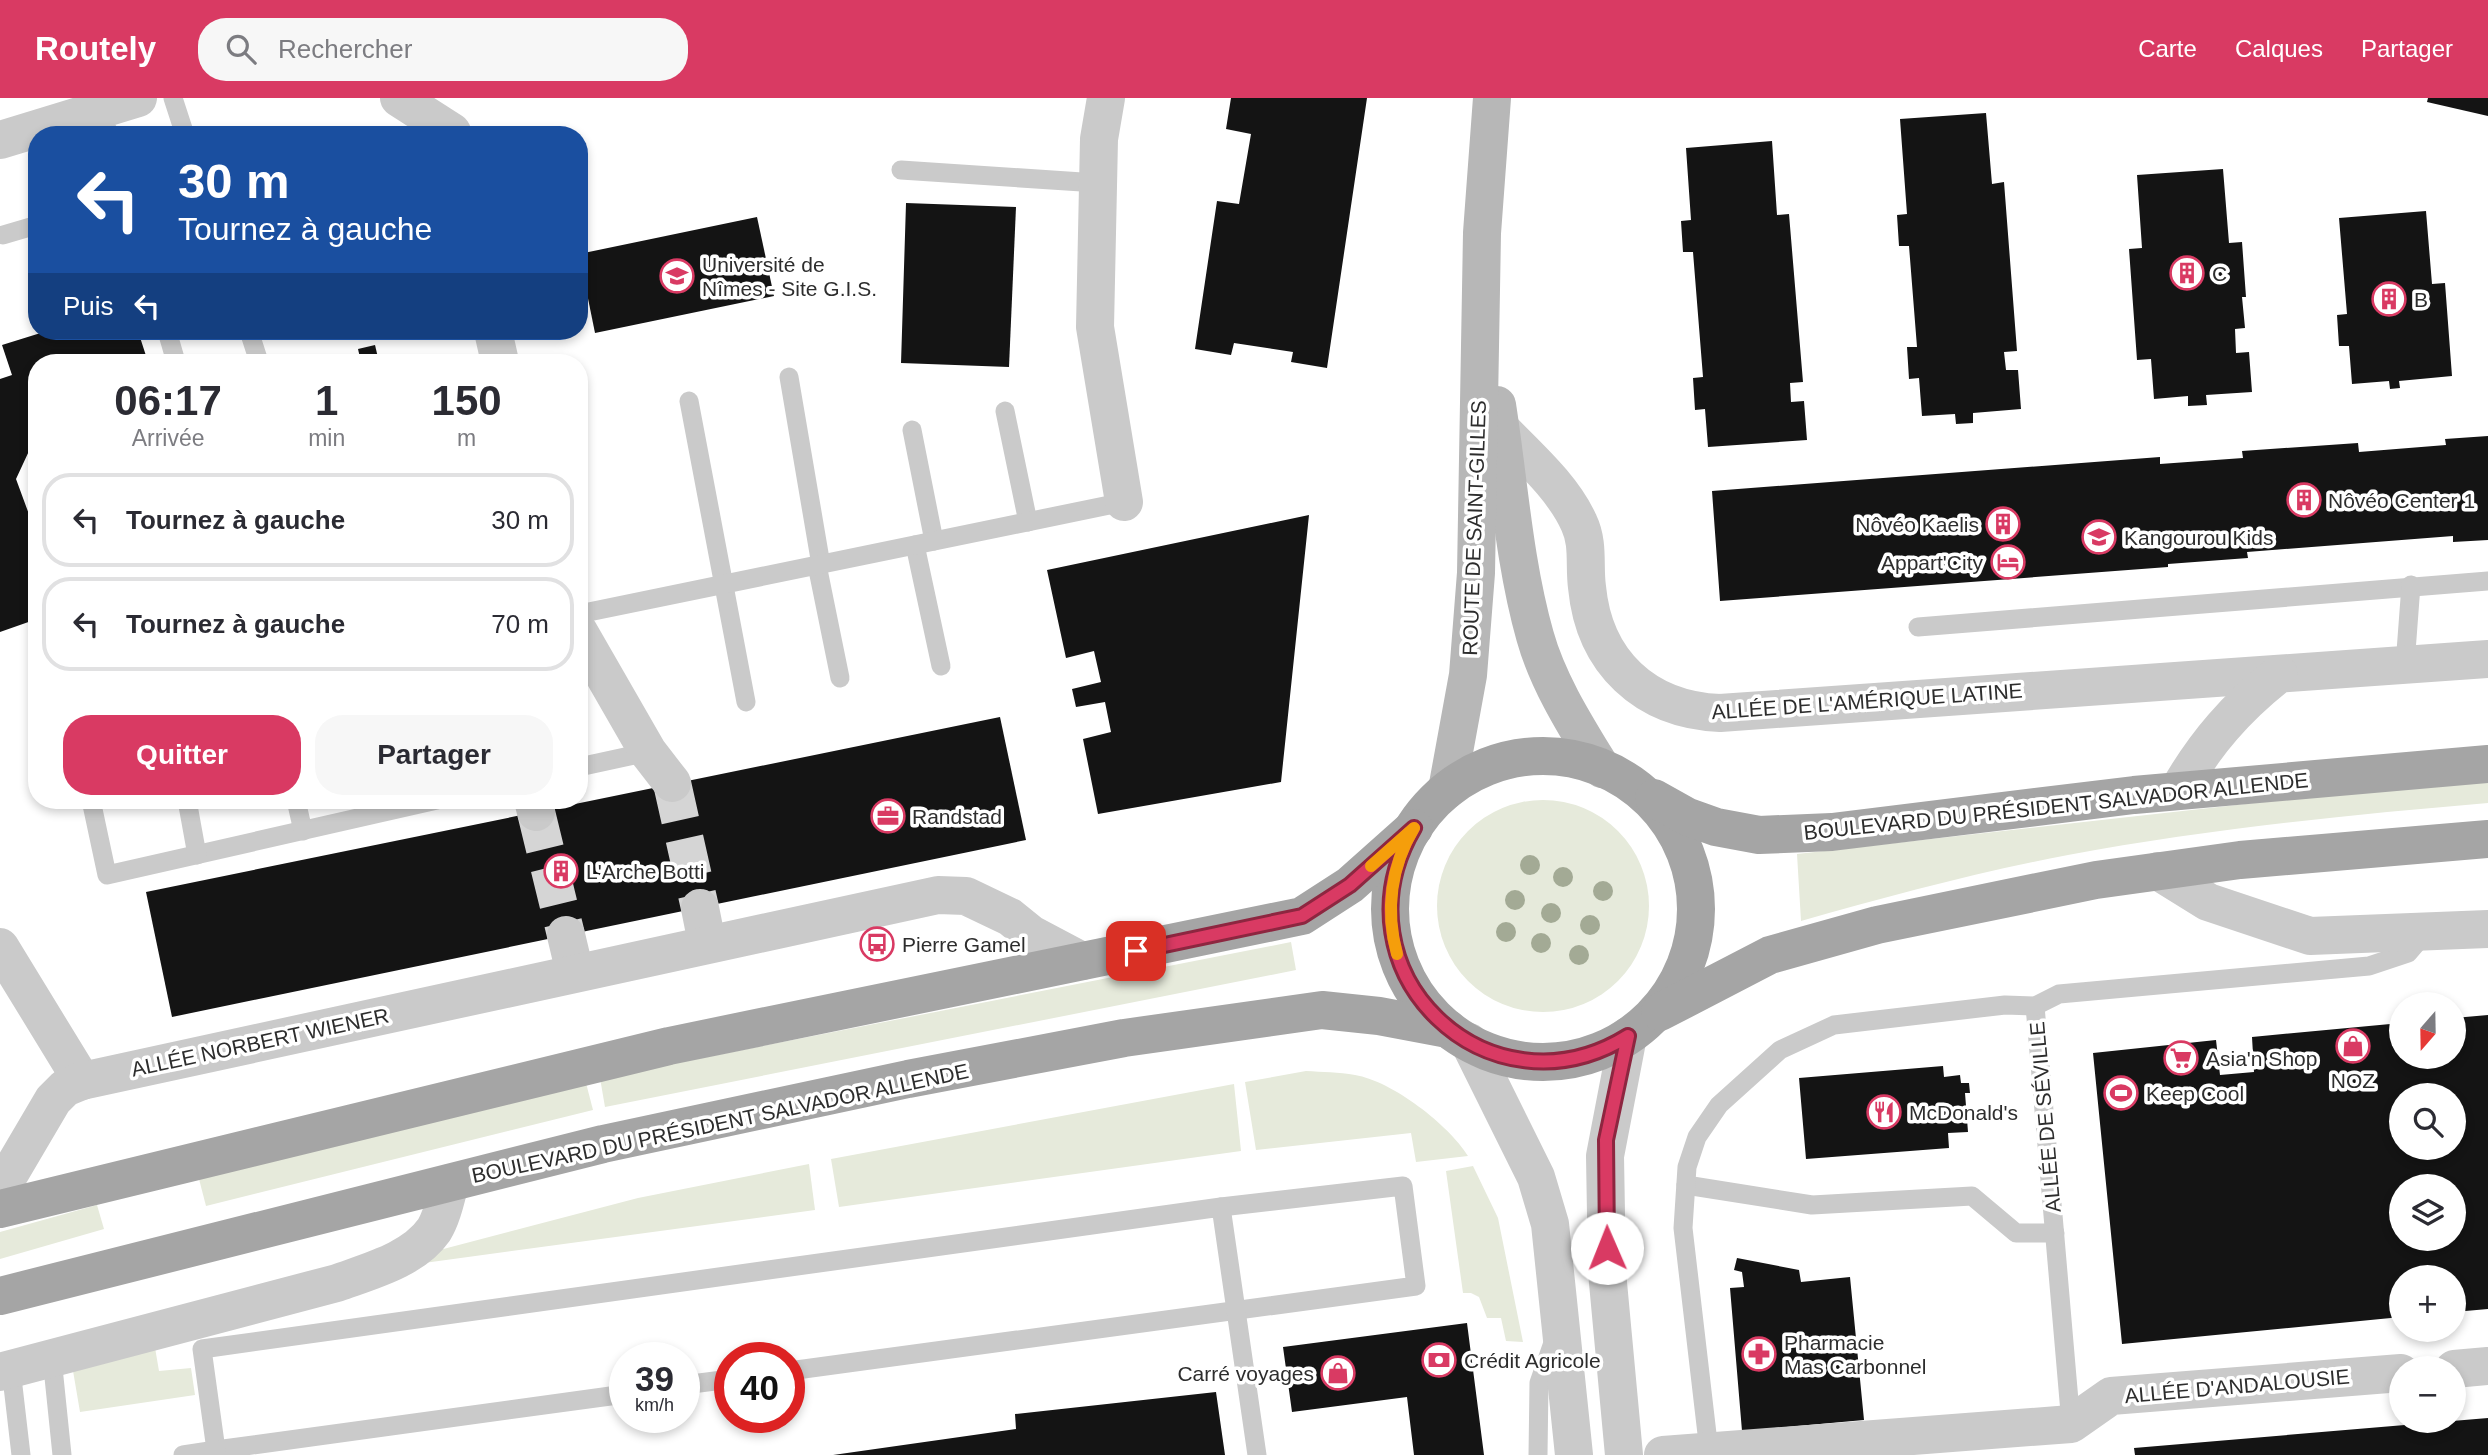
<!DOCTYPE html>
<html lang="fr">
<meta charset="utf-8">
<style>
body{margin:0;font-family:Helvetica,sans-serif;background:#f7f7f7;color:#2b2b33;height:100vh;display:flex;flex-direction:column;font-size:26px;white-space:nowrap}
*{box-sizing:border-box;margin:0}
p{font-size:23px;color:#7c7c81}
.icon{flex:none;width:38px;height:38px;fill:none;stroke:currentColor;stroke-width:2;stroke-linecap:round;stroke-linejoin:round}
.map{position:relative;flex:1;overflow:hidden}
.drawer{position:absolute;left:28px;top:256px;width:560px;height:455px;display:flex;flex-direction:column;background:#fff;border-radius:28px;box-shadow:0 4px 10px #0003}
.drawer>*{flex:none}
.guide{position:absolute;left:28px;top:28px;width:560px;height:214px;border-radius:28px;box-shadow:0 4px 10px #0003;background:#1a4fa0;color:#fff;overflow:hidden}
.needle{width:46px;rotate:200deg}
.controls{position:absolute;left:2389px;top:894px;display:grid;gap:14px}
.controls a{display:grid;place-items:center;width:77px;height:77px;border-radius:50%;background:#fff;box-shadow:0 4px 10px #0003;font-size:35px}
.speed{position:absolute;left:609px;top:1244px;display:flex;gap:14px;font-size:35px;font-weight:700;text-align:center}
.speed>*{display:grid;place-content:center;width:91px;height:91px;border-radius:50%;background:#fff;box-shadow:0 4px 10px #0003;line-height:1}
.speed small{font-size:18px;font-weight:400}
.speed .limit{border:10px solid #d22;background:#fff;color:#111}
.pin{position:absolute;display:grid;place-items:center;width:60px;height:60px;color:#fff;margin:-30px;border-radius:14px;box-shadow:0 4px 10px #0006}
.me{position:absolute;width:77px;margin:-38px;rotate:359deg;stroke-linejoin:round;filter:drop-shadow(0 0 5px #0008)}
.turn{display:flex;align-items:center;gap:24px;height:147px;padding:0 35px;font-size:32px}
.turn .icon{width:91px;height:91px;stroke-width:2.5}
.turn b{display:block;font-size:49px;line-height:60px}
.then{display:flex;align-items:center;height:66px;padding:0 35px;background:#0003;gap:14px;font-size:26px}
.eta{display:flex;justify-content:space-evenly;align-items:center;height:119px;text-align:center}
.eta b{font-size:42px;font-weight:800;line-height:49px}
.action{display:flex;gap:14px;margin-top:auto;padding:14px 35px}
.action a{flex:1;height:80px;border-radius:28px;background:#d93a63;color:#fff;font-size:28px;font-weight:800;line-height:80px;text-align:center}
.action a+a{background:#f7f7f7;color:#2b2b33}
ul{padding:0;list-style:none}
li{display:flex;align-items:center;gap:21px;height:94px;margin:0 14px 10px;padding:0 21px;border:4px solid #e1e1e2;border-radius:28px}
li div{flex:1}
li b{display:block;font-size:26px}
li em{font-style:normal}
header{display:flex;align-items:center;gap:42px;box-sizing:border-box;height:98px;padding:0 35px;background:#d93a63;color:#fff}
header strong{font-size:33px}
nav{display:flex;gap:38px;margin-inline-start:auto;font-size:24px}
.search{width:490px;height:63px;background:#f7f7f7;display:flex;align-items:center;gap:18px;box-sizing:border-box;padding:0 24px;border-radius:28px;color:#7c7c81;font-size:26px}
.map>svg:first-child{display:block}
</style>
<header>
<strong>Routely</strong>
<div class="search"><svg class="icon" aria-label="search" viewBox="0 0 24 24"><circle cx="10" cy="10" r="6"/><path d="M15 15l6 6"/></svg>Rechercher</div>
<nav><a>Carte</a><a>Calques</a><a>Partager</a></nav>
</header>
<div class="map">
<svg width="2488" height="1357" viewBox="0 0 2488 1357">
<rect width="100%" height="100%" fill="#fff"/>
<g fill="#e6eadb">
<path d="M2488 683V705C2348 717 2207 731 2068 757 1978 774 1889 798 1801 823L1797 756 2362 693Z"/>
<circle cx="1543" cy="808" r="106"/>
<path d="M1291 844 1296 872 605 1009 600 980Z"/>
<path d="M1306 973C1322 974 1339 974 1355 977 1392 983 1449 1027 1468 1058L1416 1064 1411 1035 1256 1052 1245 984Z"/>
<path d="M586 985 593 1012 206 1108 199 1081Z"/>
<path d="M1234 986 1241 1053 839 1109 831 1061Z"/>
<path d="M809 1066 815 1112 424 1165 432 1154 638 1100Z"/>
<path d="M1473 1068 1498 1120 1523 1244 1506 1243 1501 1220H1487L1479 1199 1471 1195H1463L1446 1073Z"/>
<path d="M97 1107 104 1131 0 1161V1134Z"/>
<path d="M153 1238 159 1273 191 1270 195 1297 80 1314 71 1261Z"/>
</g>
<g fill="#141414" fill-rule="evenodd">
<path d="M1231 0H1367L1327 270 1291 264 1293 254 1234 245 1231 257 1195 251 1217 103 1239 106 1251 36 1226 31Z"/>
<path d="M2428 0H2488V18L2427 4Z"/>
<path d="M1986 15 1992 86 2004 84 2017 253 2004 254 2006 272H2018L2021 311 1973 315V325L1956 326 1955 316 1922 318 1919 280 1909 281 1907 249H1917L1909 148H1899L1897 117 1907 116 1900 21Z"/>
<path d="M1772 43 1777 117 1789 116 1803 284 1790 285 1791 304 1804 303 1807 342 1708 349 1705 311 1695 312 1693 280 1703 279 1693 154H1683L1681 123 1691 122 1686 50Z"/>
<path d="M2223 71 2229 145 2242 144 2246 199H2242L2245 230 2235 231 2236 255 2249 254 2252 294 2206 297 2207 307 2188 308V298L2154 301 2151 261 2137 262 2129 151 2142 150 2137 77Z"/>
<path d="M906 105 1016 109 1009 269 901 265Z"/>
<path d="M2426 113 2432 186 2445 185 2452 278 2399 283 2400 290 2390 291 2389 283 2352 286 2349 248H2339L2337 217 2347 216 2339 120Z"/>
<path d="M757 119 774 198 595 235 579 156Z"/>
<path d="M47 233H60L61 236 76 233H138L148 264H37V350L29 353 16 381 37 438 32 443 37 458V521L0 534V281L12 277 2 247Z"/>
<path d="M375 247 379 264H361L358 251Z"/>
<path d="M2488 338V442L2453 444V438L2247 454 2248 460 2168 466V469L1720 503 1712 393 2160 359V366L2243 360 2242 353 2358 345 2359 354 2446 347 2445 341Z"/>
<path d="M1309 417 1281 684 1098 716 1083 641 1111 634 1105 604 1076 609 1072 591 1101 584 1094 553 1066 560 1047 472Z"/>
<path d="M1000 619 1026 742 172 919 146 794Z"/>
<path d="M2488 917V1211L2454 1214V1180H2401V1219L2122 1246 2093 955 2216 942 2220 977 2254 974 2252 939 2401 925V959H2454V920ZM2401 998H2454V1050H2401ZM2401 1088H2454V1141H2401Z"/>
<path d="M1943 968 1944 979 1960 977 1961 985H1969L1970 995H1965L1968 1034 1948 1035 1949 1050 1806 1061 1799 980Z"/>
<path d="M1737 1160 1799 1172 1801 1184 1850 1179 1864 1322 1742 1333 1730 1190 1744 1189 1742 1174 1734 1172Z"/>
<path d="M1467 1225 1484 1357H1414L1407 1299 1292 1314 1283 1249Z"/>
<path d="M1216 1294 1225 1357H833L1016 1331 1015 1316Z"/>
<path d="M2488 1320V1357H2135L2134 1350Z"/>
</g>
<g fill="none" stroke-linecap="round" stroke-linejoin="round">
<g stroke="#d5d5d5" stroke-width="38" stroke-dasharray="38 19" stroke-linecap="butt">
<path d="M672 685 700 810"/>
<path d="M536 714 566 837"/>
</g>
<g stroke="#cacaca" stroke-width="19">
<path d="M173 0 185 37"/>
<path d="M94 13 111 37"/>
<path d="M901 72 1097 85"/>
<path d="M3 137 37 127"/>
<path d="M167 233 176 264"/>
<path d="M249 233 259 264"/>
<path d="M789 279 821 467"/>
<path d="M689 303 746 604"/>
<path d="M1005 313 1028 424"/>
<path d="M912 332 934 443"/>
<path d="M915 447 941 568"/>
<path d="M817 467 840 580"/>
<path d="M579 516 1124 404"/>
<path d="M1918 529 2488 483"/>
<path d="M2405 567 2411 487"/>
<path d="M579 669 648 654"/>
<path d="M91 702 107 777 437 702"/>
<path d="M187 702 197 757"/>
<path d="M296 702 303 733"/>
<path d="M2035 908 2071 1326"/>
<path d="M1686 1087 1812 1107 1972 1098 2016 1135H2055"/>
<path d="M52 1260 62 1357"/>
<path d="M11 1271 21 1357"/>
<path d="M789 1273 1416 1188 1403 1088 1221 1109"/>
<path d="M684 1287 730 1281"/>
<path d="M625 1296 216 1352 202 1251 1221 1109 1257 1357"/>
<path d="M1709 1353 1683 1130 1687 1069 1697 1039 1719 1007 1780 952 1834 927 2005 907 2035 908 2059 896 2369 868 2408 855 2426 834"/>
<path d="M183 1357 216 1352"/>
<path d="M1538 1357 1539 1285 1554 1242"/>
</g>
<g stroke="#cacaca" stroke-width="38">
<path d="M399 0 452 34"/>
<path d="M1106 0 1099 41 1095 229 1124 404"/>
<path d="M0 42 138 0"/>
<path d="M493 233 500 264"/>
<path d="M1501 331C1528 359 1563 389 1579 425 1589 446 1584 467 1587 489 1594 564 1645 612 1720 615L2488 561"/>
<path d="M579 534 648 654 672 685"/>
<path d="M2178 693C2205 645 2237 609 2279 576"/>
<path d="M533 702 536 714"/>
<path d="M2158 773 2208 804 2310 838 2488 831"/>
<path d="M700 810 707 845"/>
<path d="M566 837 575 875"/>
<path d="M0 849 82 983"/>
<path d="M0 1092 53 1002 65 990 82 983 938 797 966 798 1010 819 1031 836 1082 863"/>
<path d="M2454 1271 2488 1268"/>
<path d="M0 1274 337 1185C370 1173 413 1162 434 1132 442 1119 446 1100 450 1085"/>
<path d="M1663 1357 2071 1326 2111 1298 2401 1275"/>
</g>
<g stroke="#cacaca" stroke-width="38">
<path d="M1469 944 1536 1079 1550 1126 1574 1357"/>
<path d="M1624 1357 1607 1174 1605 1058 1628 938"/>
</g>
<g stroke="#b7b7b7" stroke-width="38">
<path d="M1497 307C1509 384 1514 464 1535 538 1548 585 1577 630 1602 671"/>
<path d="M1447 692 1468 577 1476 475 1482 135 1492 0"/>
</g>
<g stroke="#a5a5a5" stroke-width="38">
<circle cx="1543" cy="811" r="153"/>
<path d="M1654 700 1688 719 1716 729 1759 737 1832 734 2134 697 2488 666"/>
<path d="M1660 914 1770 857 1877 827 2096 782 2240 762 2488 741"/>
<path d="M0 1111 669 948 1302 818 1350 787 1414 730"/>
<path d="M0 1198 603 1046 908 981 1124 940 1322 912 1379 918 1448 931"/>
</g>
</g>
<g fill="#a3aa95">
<circle cx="1530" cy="767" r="10"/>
<circle cx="1563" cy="779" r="10"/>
<circle cx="1603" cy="793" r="10"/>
<circle cx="1515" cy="802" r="10"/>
<circle cx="1551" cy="815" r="10"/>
<circle cx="1590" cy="827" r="10"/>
<circle cx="1506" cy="834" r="10"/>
<circle cx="1541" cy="845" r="10"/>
<circle cx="1579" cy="857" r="10"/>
</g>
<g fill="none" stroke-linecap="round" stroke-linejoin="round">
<defs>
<path id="route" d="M1136 853 1302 818 1350 787 1414 730C1330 872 1488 1025 1628 938L1606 1042 1607 1150"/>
</defs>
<use href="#route" stroke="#8d2640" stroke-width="18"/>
<use href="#route" stroke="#d93a63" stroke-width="12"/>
<path stroke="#f59e0b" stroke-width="12" d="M1371 768 1414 730C1391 768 1385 812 1397 856"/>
</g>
<defs>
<symbol id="building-ring" viewBox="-11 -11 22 22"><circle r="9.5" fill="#fff" stroke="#d93a63" stroke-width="1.5"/><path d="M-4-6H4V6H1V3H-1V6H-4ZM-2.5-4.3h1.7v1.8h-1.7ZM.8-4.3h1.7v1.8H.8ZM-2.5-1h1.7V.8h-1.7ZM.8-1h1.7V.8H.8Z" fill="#d93a63"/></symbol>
<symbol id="university-ring" viewBox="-11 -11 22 22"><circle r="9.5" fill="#fff" stroke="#d93a63" stroke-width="1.5"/><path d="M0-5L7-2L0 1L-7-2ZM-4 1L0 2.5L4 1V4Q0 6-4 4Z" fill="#d93a63"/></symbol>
<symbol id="school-ring" viewBox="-11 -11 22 22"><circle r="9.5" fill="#fff" stroke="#d93a63" stroke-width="1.5"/><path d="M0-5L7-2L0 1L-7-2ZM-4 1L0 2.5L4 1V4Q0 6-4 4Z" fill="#d93a63"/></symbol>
<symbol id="hotel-ring" viewBox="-11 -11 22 22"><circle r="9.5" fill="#fff" stroke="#d93a63" stroke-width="1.5"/><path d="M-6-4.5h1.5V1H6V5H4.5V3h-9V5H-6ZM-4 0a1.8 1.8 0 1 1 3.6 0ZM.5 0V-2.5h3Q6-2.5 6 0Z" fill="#d93a63"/></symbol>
<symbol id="office-ring" viewBox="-11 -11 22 22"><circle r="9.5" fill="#fff" stroke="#d93a63" stroke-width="1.5"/><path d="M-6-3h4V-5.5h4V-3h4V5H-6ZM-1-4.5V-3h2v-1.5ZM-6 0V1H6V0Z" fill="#d93a63"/></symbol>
<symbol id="bus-ring" viewBox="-11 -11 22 22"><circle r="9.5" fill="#fff" stroke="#d93a63" stroke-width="1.5"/><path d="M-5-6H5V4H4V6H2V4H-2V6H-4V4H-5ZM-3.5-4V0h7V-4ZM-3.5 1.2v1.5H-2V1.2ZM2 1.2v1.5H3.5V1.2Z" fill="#d93a63"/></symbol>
<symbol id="shop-ring" viewBox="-11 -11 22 22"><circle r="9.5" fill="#fff" stroke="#d93a63" stroke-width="1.5"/><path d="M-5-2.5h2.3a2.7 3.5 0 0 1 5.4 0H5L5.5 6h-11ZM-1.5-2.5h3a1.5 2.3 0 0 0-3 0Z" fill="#d93a63"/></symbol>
<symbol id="supermarket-ring" viewBox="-11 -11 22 22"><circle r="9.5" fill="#fff" stroke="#d93a63" stroke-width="1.5"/><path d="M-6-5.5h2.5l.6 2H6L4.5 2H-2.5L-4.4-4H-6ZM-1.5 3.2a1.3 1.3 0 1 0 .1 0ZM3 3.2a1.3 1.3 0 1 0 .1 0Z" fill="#d93a63"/></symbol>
<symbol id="stadium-ring" viewBox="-11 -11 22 22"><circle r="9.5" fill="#fff" stroke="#d93a63" stroke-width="1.5"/><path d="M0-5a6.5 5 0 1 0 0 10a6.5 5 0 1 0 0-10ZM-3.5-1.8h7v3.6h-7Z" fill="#d93a63"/></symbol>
<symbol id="restaurant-ring" viewBox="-11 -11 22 22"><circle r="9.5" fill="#fff" stroke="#d93a63" stroke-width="1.5"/><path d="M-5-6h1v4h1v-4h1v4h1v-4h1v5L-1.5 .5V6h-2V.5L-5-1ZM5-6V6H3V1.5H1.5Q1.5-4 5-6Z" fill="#d93a63"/></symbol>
<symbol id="pharmacy-ring" viewBox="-11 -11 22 22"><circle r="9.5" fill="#fff" stroke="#d93a63" stroke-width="1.5"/><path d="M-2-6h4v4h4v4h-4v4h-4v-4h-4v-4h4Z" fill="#d93a63"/></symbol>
<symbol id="bank-ring" viewBox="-11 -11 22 22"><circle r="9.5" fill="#fff" stroke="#d93a63" stroke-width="1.5"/><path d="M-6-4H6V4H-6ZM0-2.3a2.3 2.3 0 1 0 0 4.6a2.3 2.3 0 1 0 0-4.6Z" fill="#d93a63"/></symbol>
</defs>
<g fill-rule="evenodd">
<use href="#building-ring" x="2168" y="156" width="38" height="38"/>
<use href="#university-ring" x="658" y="159" width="38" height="38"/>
<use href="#building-ring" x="2370" y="182" width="38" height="38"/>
<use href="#building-ring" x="2285" y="383" width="38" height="38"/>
<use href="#building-ring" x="1984" y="407" width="38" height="38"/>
<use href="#school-ring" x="2080" y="420" width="38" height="38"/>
<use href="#hotel-ring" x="1989" y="445" width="38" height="38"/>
<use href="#office-ring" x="869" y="699" width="38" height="38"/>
<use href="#building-ring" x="542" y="754" width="38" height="38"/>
<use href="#bus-ring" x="858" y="827" width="38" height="38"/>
<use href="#shop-ring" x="2334" y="929" width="38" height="38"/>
<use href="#supermarket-ring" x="2162" y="941" width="38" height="38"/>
<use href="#stadium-ring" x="2102" y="976" width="38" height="38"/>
<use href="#restaurant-ring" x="1865" y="995" width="38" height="38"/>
<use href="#pharmacy-ring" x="1740" y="1237" width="38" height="38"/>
<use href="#bank-ring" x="1420" y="1243" width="38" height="38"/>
<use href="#shop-ring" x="1319" y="1256" width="38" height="38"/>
</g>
<g text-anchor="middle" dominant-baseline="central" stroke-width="7" stroke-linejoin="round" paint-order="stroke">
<g font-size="21" fill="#2d2d2d" stroke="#fff" text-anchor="start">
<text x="702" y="166">Université de<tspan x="702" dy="24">Nîmes - Site G.I.S.</tspan></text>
<text x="2212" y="175">C</text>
<text x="2414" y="201">B</text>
<text x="2328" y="402">Nôvéo Center 1</text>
<text x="1979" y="426" text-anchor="end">Nôvéo Kaelis</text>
<text x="2124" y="439">Kangourou Kids</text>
<text x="1983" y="464" text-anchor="end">Appart'City</text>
<text x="912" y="718">Randstad</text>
<text x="586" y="773">L'Arche Botti</text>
<text x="902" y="846">Pierre Gamel</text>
<text x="2206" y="960">Asia'n Shop</text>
<text x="2353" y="982" text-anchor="middle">NOZ</text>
<text x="2146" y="995">Keep Cool</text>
<text x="1909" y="1014">McDonald's</text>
<text x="1784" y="1244">Pharmacie<tspan x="1784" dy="24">Mas Carbonnel</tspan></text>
<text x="1464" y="1262">Crédit Agricole</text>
<text x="1314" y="1275" text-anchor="end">Carré voyages</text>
</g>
<g font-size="21" fill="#2d2d2d" stroke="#fff">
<text transform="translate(1474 430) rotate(-88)">ROUTE DE SAINT-GILLES</text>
<text transform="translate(1867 603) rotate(-4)">ALLÉE DE L'AMÉRIQUE LATINE</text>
<text transform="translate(2056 708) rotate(-6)">BOULEVARD DU PRÉSIDENT SALVADOR ALLENDE</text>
<text transform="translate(260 944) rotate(-12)">ALLÉE NORBERT WIENER</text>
<text transform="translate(2045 1019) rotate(-95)">ALLÉE DE SÉVILLE</text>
<text transform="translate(720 1025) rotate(-12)">BOULEVARD DU PRÉSIDENT SALVADOR ALLENDE</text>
<text transform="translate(2237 1288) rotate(-5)">ALLÉE D'ANDALOUSIE</text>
</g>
</g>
</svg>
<div class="controls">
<a><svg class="needle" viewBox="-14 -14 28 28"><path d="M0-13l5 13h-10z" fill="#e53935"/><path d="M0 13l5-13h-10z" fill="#7c7c81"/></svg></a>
<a><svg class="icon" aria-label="search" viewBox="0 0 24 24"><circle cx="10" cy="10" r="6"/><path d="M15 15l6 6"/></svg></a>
<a><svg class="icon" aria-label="layers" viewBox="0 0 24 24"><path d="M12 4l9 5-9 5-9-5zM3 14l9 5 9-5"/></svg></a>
<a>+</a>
<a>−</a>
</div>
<div class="speed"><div>39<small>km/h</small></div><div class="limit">40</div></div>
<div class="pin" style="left:1136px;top:853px;background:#d93025"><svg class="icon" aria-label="arrive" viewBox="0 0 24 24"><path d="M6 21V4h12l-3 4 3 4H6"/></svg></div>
<svg class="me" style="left:1607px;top:1150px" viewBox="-20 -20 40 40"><circle r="19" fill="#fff"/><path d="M0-13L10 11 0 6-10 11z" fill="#d93a63"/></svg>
<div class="guide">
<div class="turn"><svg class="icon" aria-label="left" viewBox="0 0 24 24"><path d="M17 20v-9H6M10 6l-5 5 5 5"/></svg><div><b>30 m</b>Tournez à gauche</div></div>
<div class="then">Puis<svg class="icon" aria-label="left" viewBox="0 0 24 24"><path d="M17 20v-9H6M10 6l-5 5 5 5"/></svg></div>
</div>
<section class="drawer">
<div class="eta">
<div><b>06:17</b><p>Arrivée</p></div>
<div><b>1</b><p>min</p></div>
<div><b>150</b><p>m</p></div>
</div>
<ul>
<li><svg class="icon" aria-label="left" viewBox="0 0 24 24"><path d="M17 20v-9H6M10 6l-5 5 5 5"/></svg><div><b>Tournez à gauche</b></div><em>30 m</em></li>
<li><svg class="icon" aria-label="left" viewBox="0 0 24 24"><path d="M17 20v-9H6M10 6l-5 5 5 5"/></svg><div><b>Tournez à gauche</b></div><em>70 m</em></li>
</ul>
<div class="action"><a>Quitter</a><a>Partager</a></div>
</section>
</div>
